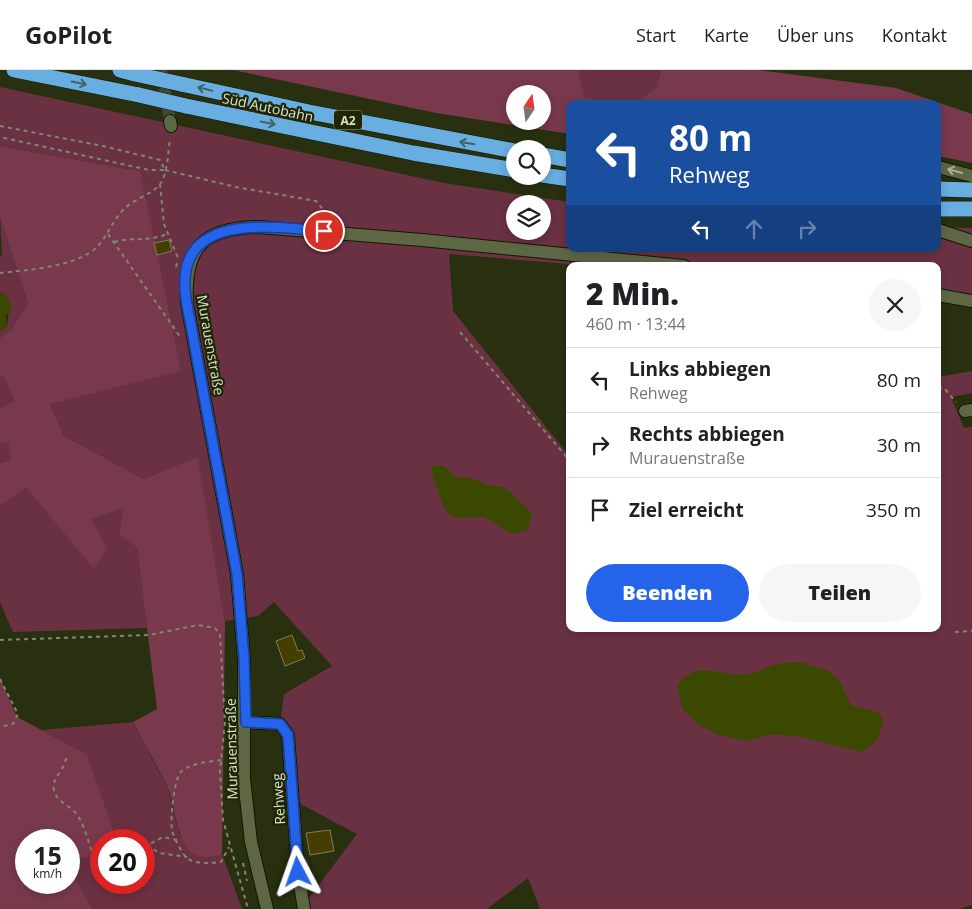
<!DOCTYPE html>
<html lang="de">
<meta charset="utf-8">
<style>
body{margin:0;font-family:"Open Sans",sans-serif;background:#f6f6f6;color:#202124;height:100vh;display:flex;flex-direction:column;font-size:19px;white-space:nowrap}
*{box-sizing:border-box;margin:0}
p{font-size:16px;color:#757577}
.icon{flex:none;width:28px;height:28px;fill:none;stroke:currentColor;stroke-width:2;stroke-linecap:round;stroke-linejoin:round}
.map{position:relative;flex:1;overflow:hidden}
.side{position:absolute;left:566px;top:192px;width:375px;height:370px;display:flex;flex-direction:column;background:#fff;border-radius:10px;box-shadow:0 2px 8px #0003}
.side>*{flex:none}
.hud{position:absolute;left:566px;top:30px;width:375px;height:152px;border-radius:10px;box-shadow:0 2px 8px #0003;background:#1a4fa0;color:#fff;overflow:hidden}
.needle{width:32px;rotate:13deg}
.buttons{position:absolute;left:506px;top:15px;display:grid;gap:10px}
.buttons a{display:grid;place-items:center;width:45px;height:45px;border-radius:50%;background:#fff;box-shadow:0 2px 8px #0003;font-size:25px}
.speed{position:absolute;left:15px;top:759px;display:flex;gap:10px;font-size:25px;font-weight:700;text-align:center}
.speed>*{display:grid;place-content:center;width:65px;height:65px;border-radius:50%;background:#fff;box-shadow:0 2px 8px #0003;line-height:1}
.speed small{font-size:12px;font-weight:400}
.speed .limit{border:8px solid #d22;background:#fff;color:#111}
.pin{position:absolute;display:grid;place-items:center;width:42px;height:42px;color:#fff;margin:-21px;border:2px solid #fff;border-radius:50%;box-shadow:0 1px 5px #0007}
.me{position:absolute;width:55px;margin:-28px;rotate:356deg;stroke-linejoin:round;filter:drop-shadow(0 0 4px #0008)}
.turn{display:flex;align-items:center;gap:18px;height:105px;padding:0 20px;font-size:22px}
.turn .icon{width:65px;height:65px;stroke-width:2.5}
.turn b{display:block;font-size:35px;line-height:42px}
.lanes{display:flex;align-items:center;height:48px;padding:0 20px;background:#0003;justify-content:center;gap:25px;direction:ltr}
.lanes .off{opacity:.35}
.round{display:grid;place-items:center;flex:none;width:52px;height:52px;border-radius:26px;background:#f6f6f6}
.head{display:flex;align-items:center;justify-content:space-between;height:85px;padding:0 20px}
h1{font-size:30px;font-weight:800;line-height:38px}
.action{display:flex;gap:10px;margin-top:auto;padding:10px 20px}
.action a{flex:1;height:58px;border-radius:30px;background:#2563eb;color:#fff;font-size:20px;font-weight:800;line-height:58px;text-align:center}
.action a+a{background:#f6f6f6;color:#202124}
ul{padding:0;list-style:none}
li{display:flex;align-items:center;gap:15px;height:65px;padding:0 20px;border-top:1px solid #e0e0e0}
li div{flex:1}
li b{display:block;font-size:19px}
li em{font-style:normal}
header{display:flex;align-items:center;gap:30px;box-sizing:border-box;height:70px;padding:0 25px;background:#fff;border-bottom:1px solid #e0e0e0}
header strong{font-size:24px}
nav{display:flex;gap:28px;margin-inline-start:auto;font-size:18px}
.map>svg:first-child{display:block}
</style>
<header>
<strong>GoPilot</strong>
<nav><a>Start</a><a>Karte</a><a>Über uns</a><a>Kontakt</a></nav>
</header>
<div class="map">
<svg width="972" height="839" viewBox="0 0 972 839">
<rect width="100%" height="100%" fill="#28300f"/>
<g fill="#6a3143" fill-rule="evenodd">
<path d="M578 0H661L657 17 633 34H614L585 28Z"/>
<path d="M0 17 444 113 570 132V179H938V157L972 158V231L938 226V196H592L449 184 453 241 566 382 570 379V559H938V307L972 301V323L951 327 964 358 972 357V835L959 839H540L528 808 487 839H304L303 836 357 764 293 730 280 654 284 624 332 596 274 532 258 546 225 551 198 388 144 409 64 366 50 334 153 170 140 101 0 76ZM515 134H542V161H515Z"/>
<path d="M0 147 28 233 12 259 0 268V261L7 257 9 239 6 226 0 222V187L2 185Z"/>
<path d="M0 305H3L16 331 0 338Z"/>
<path d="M0 372 8 374 11 390 0 393Z"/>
<path d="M25 416 90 449 123 438 119 465 137 476 147 558 13 562 0 532V436Z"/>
<path d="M133 652 168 719 179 763 209 788 222 784 242 839H93L69 798V793L101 783V812H144V770H117L87 684 42 660Z"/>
</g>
<g fill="#78394d" fill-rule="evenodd">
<path d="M233 0H578L585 27 614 34H570V64L436 43ZM515 24H542V51H515Z"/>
<path d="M661 0H759L896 18 972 44V93L938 86V34H633L657 17Z"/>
<path d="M0 76 140 101 181 301 50 334 64 366 144 409 198 387 225 551 222 784C175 802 179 743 167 716 156 694 144 673 133 652L157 639 137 477 119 465 123 438 91 449 107 478 94 499 26 417 0 436V393L11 390 8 374 0 372V338L15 331 3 305H0V268L12 259 28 233 0 147Z"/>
<path d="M0 608 17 647 87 684 117 770H101V783L69 793V770H26V812H69V798L93 839H0Z"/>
</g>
<g fill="#3b4900">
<path d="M0 222 6 226 12 236 6 246 7 257 0 261Z"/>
<path d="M432 396H444L457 408H471L487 415 503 417 509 421 529 440 532 447 527 461 511 464 485 447 456 448 449 444 444 438 431 401Z"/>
<path d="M800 592 829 601 839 610 851 635 878 642 883 650 877 671 861 682 802 667 771 664 749 671 718 665 698 654 682 638 677 616C697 586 722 609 748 604 758 603 767 596 777 594 784 593 792 593 800 592Z"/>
</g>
<g fill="#453d01" stroke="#827d57">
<path d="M169 170 172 181 157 185 154 173Z"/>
<path d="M292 565 298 581 302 580 305 588 285 596 276 571Z"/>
<path d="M330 760 334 781 310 785 306 763Z"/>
</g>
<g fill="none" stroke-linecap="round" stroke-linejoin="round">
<path stroke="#434b2c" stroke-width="12" stroke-dasharray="12 6" stroke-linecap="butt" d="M161 0 170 51"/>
<defs>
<g id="minor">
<path d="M170 51 171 56"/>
<path d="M938 97 972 106"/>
<path d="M938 160 972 171"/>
<path d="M938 225 972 231"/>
<path d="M965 341 972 340"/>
<path d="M245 652 280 654 288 665 298 802 304 839"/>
<path d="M267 839 251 772 244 709V589L237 504 187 233C184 177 203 158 259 157L422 170 684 196"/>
</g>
<g id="highway">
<path d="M14 0 139 25"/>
<path d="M120 0 135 4"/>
<path d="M181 14 309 42 515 81"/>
<path d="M186 36 413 83 515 100"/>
<path d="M542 85 570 90"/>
<path d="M542 105 570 109"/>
<path d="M938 119 972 120"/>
<path d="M938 139H972"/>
</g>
</defs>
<use href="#minor" stroke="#111800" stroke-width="14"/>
<use href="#highway" stroke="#111800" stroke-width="16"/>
<g stroke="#80876d" stroke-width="2" stroke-dasharray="4 4" stroke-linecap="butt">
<path d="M0 56 103 76 160 90 165 100H149L0 67"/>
<path d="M165 100 236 117 316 131 327 144 326 150"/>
<path d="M160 114 164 154 178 188"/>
<path d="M108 164 181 268"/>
<path d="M114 172C134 166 144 173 167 164"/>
<path d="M176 197 178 189"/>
<path d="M0 203C27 200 78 197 98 176 108 165 113 150 124 139 134 129 153 124 161 113 168 101 168 82 170 68"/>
<path d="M460 262 570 391"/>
<path d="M938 319 944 318 956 332"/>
<path d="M955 562 972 561"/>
<path d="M0 570 149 565 198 555 215 558 220 565 225 652 220 701 223 750 248 839"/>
<path d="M0 609 18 644 13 654 0 657"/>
<path d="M66 688C65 700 51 708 54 720 56 732 72 736 78 746 86 759 89 775 95 790L101 792"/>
<path d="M221 690C209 692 188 693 180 703 174 711 170 750 172 760 173 766 182 784 187 788 196 795 210 793 221 792L229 777"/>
<path d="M147 775 159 783 187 787"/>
<path d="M144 777 163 767 177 770"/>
<path d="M243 793 247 811"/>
</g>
<use href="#minor" stroke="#5d6744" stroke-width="12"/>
<use href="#highway" stroke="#68aee0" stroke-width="15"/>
<defs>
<g id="highway-bridge">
<path d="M135 4 181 14"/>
<path d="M139 25 186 36"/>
</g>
</defs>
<use href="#highway-bridge" stroke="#111800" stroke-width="16" stroke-linecap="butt"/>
<use href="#highway-bridge" stroke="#68aee0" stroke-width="15"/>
</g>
<defs><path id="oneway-shaft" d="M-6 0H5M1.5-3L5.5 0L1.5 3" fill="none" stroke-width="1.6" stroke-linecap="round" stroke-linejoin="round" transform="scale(1.25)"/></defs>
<g stroke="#3f6368">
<use href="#oneway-shaft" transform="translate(79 13) rotate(11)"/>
<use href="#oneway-shaft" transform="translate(205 19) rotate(-167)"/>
<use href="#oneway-shaft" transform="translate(268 53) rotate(12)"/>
<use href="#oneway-shaft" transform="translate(467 73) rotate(-171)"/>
</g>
<use stroke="#a8b096" href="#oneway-shaft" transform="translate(955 101) rotate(-165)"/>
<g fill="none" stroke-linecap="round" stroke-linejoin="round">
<defs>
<path id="route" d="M298 802 288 665 280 654 246 652 244 589 237 504 190 250C187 237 184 222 185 208 189 142 280 158 324 161"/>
</defs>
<use href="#route" stroke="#184099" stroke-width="12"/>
<use href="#route" stroke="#2563eb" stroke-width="9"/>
</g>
<g text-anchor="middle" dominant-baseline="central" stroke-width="4.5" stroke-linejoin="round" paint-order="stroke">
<rect fill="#1e2605" stroke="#a2a991" stroke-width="1" x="334" y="40.5" width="28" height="19" rx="4"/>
<g font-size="12" font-weight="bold" fill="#dae1cd">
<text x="348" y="50">A2</text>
</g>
<g font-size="14" fill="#dae1cd" stroke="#1e2605">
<text transform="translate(268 37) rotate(12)">Süd Autobahn</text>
<text transform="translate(211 275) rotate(80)">Murauenstraße</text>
<text transform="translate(231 679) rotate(-91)">Murauenstraße</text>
<text transform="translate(278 729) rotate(-94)">Rehweg</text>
</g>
</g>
</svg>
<div class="buttons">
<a><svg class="needle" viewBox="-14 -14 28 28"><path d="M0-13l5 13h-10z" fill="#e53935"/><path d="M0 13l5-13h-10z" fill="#757577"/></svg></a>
<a><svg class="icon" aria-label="search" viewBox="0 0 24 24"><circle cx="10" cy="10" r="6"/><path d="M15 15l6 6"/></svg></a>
<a><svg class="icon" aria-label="layers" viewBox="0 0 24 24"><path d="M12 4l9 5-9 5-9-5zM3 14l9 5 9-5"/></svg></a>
</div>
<div class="speed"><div>15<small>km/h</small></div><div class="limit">20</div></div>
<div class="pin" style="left:324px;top:161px;background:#d93025"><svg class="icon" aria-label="arrive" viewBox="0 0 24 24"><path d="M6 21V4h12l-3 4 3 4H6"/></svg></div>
<svg class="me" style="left:298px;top:802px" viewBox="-20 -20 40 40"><path d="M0-17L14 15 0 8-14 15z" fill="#2563eb" stroke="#fff" stroke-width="4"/></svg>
<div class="hud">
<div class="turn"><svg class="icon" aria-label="left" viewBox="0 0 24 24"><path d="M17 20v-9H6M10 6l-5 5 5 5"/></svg><div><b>80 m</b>Rehweg</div></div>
<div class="lanes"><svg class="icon" aria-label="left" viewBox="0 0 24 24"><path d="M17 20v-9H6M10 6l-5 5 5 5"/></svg><svg class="icon off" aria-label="ahead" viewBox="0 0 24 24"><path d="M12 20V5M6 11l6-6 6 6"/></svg><svg class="icon off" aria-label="right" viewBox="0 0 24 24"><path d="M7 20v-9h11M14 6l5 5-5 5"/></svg></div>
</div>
<section class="side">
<div class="head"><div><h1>2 Min.</h1><p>460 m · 13:44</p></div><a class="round"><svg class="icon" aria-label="close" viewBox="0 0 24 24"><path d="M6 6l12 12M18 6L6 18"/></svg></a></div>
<ul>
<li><svg class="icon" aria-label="left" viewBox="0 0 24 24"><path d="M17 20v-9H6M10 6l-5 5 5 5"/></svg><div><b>Links abbiegen</b><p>Rehweg</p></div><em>80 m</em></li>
<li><svg class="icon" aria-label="right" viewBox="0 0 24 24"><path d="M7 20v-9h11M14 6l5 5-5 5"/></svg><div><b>Rechts abbiegen</b><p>Murauenstraße</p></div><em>30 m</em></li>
<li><svg class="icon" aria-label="arrive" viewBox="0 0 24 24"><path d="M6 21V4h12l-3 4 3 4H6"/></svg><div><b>Ziel erreicht</b></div><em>350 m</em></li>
</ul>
<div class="action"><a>Beenden</a><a>Teilen</a></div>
</section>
</div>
